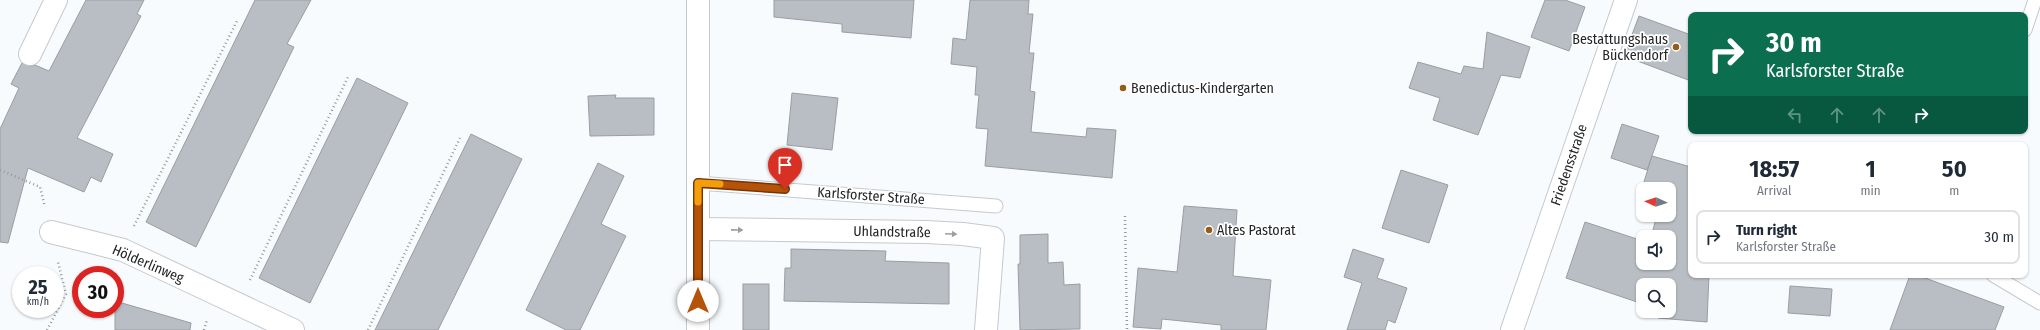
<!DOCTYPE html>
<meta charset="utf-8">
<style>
body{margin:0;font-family:"Fira Sans Condensed",sans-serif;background:#f6f6f7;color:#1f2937;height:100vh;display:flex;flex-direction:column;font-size:15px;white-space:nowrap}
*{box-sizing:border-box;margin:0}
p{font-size:13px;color:#747a83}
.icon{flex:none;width:22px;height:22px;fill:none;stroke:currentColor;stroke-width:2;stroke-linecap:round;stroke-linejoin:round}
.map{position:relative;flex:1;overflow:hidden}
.panel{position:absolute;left:1688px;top:142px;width:340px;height:136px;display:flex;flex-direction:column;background:#fff;border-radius:8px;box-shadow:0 1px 3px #0004}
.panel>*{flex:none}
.hud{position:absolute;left:1688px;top:12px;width:340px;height:122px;border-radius:8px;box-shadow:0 1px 3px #0004;background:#0b6e4f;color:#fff;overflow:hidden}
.needle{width:26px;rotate:273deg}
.buttons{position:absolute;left:1636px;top:182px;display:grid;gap:8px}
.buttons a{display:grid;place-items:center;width:40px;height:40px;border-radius:8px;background:#fff;box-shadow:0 1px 3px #0004;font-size:20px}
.speed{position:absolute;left:12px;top:266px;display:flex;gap:8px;font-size:20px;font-weight:700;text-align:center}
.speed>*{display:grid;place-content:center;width:52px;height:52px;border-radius:50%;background:#fff;box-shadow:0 1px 3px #0004;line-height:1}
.speed small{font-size:10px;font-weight:400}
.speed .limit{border:6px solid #d22;background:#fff;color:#111}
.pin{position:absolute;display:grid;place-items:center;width:34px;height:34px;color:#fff;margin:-41px -17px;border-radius:50% 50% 50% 0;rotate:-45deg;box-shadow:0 0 4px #0007}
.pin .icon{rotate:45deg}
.me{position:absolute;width:44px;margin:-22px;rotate:0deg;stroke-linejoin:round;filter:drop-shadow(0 0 3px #0008)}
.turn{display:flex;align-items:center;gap:14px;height:84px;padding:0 12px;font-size:18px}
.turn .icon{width:52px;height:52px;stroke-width:2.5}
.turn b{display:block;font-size:28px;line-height:34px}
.lanes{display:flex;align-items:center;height:38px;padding:0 12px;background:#0003;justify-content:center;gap:20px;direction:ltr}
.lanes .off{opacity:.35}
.eta{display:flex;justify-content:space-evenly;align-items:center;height:68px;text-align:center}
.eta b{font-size:24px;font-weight:700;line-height:28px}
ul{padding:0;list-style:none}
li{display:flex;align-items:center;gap:12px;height:54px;margin:0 8px 6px;padding:0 4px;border:2px solid #e0e1e3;border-radius:8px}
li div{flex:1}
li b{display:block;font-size:15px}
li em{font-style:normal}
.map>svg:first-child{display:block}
</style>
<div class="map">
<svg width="2040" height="330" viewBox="0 0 2040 330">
<rect width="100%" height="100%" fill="#f7fbfe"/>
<g fill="#b8bec3" stroke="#999ea3">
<path d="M86 0H144L137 14 141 16 77 138 113 154 101 182 91 177 84 192 28 168 8 243 0 242V129L19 88 11 84 22 63 31 66 35 65 49 71Z"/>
<path d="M255 0H311L287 44 294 47 196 247 146 222Z"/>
<path d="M774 0H914L911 38 842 32V24L774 17Z"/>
<path d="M970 0H1029L1028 14H1033L1029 53H1034L1030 91 1035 92 1031 132 1086 137 1087 128 1116 130 1112 178 985 166 988 129 976 128 979 95H975L977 67 951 64 953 38 966 40Z"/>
<path d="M1545 0H1565L1585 7 1569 51 1531 37Z"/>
<path d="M1639 16 1691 35V81L1624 56Z"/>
<path d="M1487 32 1530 47 1520 78 1501 75 1478 135 1433 120 1440 98 1409 88 1418 62 1461 74 1464 66 1483 69Z"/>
<path d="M357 78 408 103 310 303 259 278Z"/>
<path d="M792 93 838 98 832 150 787 145Z"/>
<path d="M616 95 615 98H654V135L590 136 588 96Z"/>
<path d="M1622 124 1659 136 1647 170 1611 158Z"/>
<path d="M471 134 522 159 473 259 438 330H375Z"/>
<path d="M1652 156 1691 167V275H1709L1707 322 1658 318 1659 311H1669V285H1643V304L1566 278 1585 222 1643 241V263H1669V237H1651L1657 215H1669V189H1658L1643 185Z"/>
<path d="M598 163 624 176 601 224 626 236 580 330H566L526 310Z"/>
<path d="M1401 170 1448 185 1429 243 1382 228Z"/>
<path d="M1184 206 1237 210 1233 276 1271 280 1266 330H1221V325L1162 319 1161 329 1133 327 1138 268 1177 272Z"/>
<path d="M1048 234V263L1063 262 1064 285 1080 284V329L1020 330 1018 264H1020V235Z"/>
<path d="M791 249 886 251 885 261 949 263V304L784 301 785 268H791Z"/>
<path d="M1353 249 1384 259 1377 278 1407 288 1395 323 1388 320 1385 330H1347L1362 283 1344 277Z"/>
<path d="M1910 275H1917L2004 307 1995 330H1890Z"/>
<rect x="743" y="284" width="26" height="46"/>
<path d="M1790 286 1832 289 1830 316 1788 313Z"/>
<path d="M115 301 191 323 190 330H115Z"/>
</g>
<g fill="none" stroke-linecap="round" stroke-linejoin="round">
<defs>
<g id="service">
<path d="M2025 30 2035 0"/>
<path d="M698 183 996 206"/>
<path d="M1993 275 2040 303"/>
</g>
<g id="minor">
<path d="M698 0V330"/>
<path d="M30 54 56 0"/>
<path d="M698 229 926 232 963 234 993 238 986 330"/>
<path d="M51 232 123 250 293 330"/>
<path d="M1512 330 1626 0"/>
</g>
</defs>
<use href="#service" stroke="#c4cacf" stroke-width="15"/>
<use href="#minor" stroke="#c4cacf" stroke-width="24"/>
<g stroke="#96999c" stroke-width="2.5" stroke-dasharray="1 3" stroke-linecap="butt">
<path d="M0 170 40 187 45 207"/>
<path d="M1125 216 1127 330"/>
<path d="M134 226 237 21"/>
<path d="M250 280 348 77"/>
<path d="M47 330 66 294 58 262"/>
<path d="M204 330 207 320"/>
<path d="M368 330 460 138"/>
</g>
<use href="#service" stroke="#fff" stroke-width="13"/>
<use href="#minor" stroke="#fff" stroke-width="22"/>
</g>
<defs><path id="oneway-solid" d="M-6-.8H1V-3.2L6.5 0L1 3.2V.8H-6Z"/></defs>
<g fill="#9c9d9e">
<use href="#oneway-solid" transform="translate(737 230) rotate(1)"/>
<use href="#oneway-solid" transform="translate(951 234) rotate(3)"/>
</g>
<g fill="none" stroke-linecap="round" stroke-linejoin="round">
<defs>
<path id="route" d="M698 301V183L785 189"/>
</defs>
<use href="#route" stroke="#753606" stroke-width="10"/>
<use href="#route" stroke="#b45309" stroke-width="7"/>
<path stroke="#f59e0b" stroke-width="7" d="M698 202V183L720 184"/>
</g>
<g fill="#945e16" stroke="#fff" stroke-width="1.5">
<circle cx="1676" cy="47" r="4"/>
<circle cx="1123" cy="88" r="4"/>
<circle cx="1209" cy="230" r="4"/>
</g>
<g text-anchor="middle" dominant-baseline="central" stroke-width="3.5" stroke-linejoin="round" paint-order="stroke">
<g font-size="14" fill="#232527" stroke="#fff" text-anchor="start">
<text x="1668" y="39" text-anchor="end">Bestattungshaus<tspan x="1668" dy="16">Bückendorf</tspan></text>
<text x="1131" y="88">Benedictus-Kindergarten</text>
<text x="1217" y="230">Altes Pastorat</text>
</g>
<g font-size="14" fill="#232527" stroke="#fff">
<text transform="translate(1569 165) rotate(-71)">Friedensstraße</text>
<text transform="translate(871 196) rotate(4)">Karlsforster Straße</text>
<text transform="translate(892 232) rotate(1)">Uhlandstraße</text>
<text transform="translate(148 264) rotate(23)">Hölderlinweg</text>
</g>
</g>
</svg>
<div class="buttons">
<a><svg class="needle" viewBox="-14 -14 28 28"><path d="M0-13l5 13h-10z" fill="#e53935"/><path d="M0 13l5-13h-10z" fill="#747a83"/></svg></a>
<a><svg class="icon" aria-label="sound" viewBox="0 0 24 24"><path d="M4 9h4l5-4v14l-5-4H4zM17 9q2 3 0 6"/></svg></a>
<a><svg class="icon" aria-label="search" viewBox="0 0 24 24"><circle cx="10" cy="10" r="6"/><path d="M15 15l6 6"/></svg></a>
</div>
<div class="speed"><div>25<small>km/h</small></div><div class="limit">30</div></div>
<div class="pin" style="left:785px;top:189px;background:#d93025"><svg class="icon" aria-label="arrive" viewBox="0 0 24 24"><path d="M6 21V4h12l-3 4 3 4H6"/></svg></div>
<svg class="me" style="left:698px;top:301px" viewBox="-20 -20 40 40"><circle r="19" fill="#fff"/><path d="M0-13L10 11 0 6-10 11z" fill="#b45309"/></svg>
<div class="hud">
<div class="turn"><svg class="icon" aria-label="right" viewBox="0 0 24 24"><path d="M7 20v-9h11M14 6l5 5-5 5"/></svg><div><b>30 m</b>Karlsforster Straße</div></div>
<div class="lanes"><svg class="icon off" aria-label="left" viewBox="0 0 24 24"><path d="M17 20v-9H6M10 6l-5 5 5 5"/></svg><svg class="icon off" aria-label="ahead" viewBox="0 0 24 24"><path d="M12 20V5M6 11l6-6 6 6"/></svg><svg class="icon off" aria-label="ahead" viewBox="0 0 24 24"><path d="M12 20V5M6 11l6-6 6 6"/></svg><svg class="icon" aria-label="right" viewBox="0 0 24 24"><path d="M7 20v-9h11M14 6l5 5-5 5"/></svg></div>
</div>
<section class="panel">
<div class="eta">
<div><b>18:57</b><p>Arrival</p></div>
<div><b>1</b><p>min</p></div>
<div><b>50</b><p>m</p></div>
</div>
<ul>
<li><svg class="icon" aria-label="right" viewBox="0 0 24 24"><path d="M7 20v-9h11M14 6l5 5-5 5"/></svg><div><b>Turn right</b><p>Karlsforster Straße</p></div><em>30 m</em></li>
</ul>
</section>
</div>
